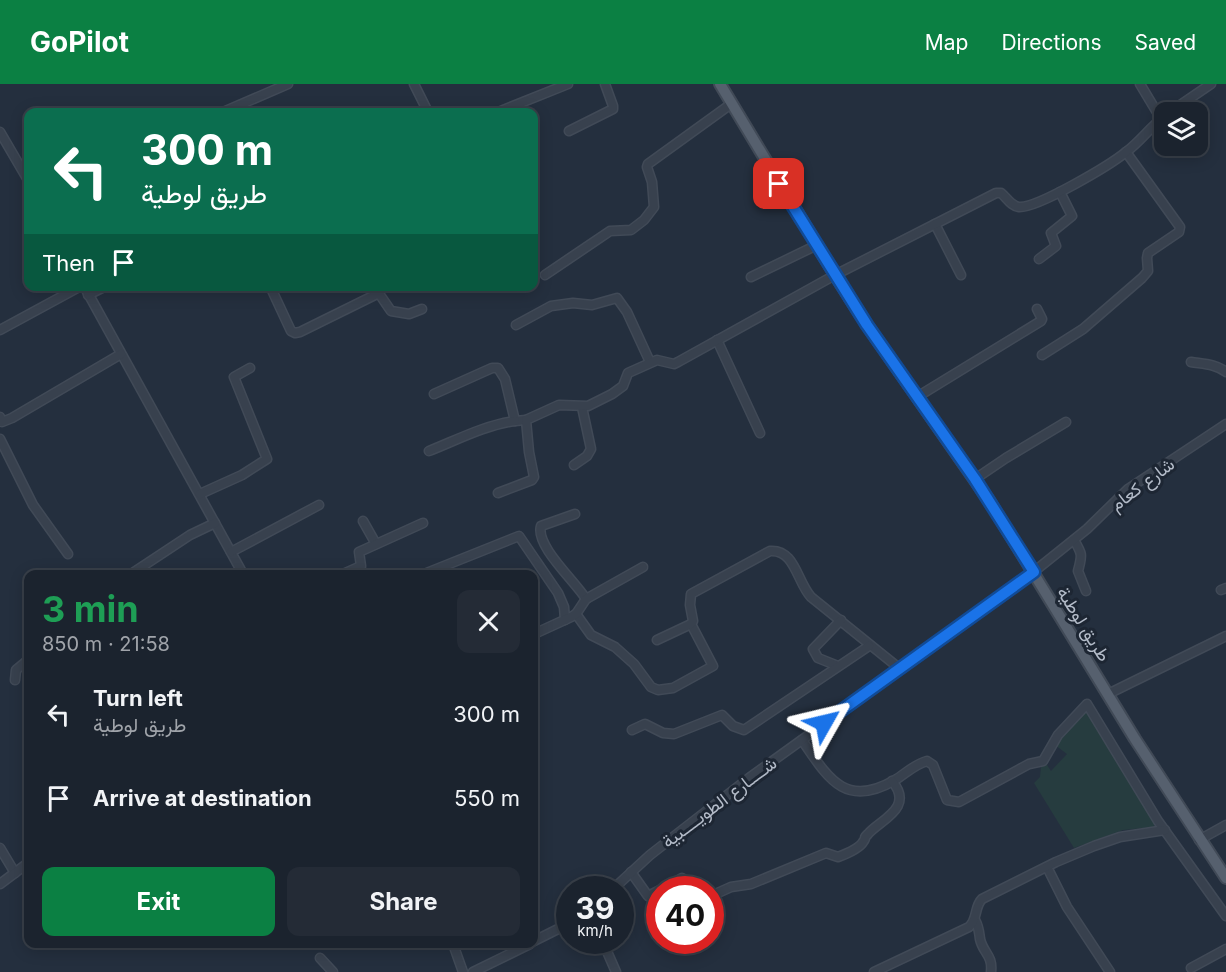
<!DOCTYPE html>
<meta charset="utf-8">
<style>
body{margin:0;font-family:Inter,Vazirmatn,sans-serif;background:#242b36;color:#f1f3f6;height:100vh;display:flex;flex-direction:column;font-size:22px;white-space:nowrap}
*{box-sizing:border-box;margin:0}
p{font-size:20px;color:#a0a4aa}
.icon{flex:none;width:33px;height:33px;fill:none;stroke:currentColor;stroke-width:2;stroke-linecap:round;stroke-linejoin:round}
.map{position:relative;flex:1;overflow:hidden}
.drawer{position:absolute;left:24px;top:486px;width:514px;height:378px;display:flex;flex-direction:column;background:#1b232e;border-radius:12px;box-shadow:0 3px 15px #0003,0 0 0 2px #39404a}
.drawer>*{flex:none}
.banner{position:absolute;left:24px;top:24px;width:514px;height:183px;border-radius:12px;box-shadow:0 3px 15px #0003,0 0 0 2px #39404a;background:#0b6e4f;color:#fff;overflow:hidden}
.controls{position:absolute;left:1154px;top:18px;display:grid;gap:12px}
.controls a{display:grid;place-items:center;width:54px;height:54px;border-radius:12px;background:#1b232e;box-shadow:0 3px 15px #0003,0 0 0 2px #39404a;font-size:30px}
.speed{position:absolute;left:556px;top:792px;display:flex;gap:12px;font-size:30px;font-weight:700;text-align:center}
.speed>*{display:grid;place-content:center;width:78px;height:78px;border-radius:50%;background:#1b232e;box-shadow:0 3px 15px #0003,0 0 0 2px #39404a;line-height:1}
.speed small{font-size:15px;font-weight:400}
.speed .limit{border:9px solid #d22;background:#fff;color:#111}
.pin{position:absolute;display:grid;place-items:center;width:51px;height:51px;color:#fff;margin:-26px;border-radius:12px;box-shadow:0 3px 9px #0006}
.me{position:absolute;width:66px;margin:-33px;rotate:53deg;stroke-linejoin:round;filter:drop-shadow(0 0 4px #0008)}
.turn{display:flex;align-items:center;gap:21px;height:126px;padding:0 18px;font-size:27px}
.turn .icon{width:78px;height:78px;stroke-width:2.5}
.turn b{display:block;font-size:42px;line-height:51px}
.then{display:flex;align-items:center;height:57px;padding:0 18px;background:#0003;gap:12px;font-size:22px}
.round{display:grid;place-items:center;flex:none;width:63px;height:63px;border-radius:12px;background:#242b36}
.head{display:flex;align-items:center;justify-content:space-between;height:102px;padding:0 18px}
h1{font-size:36px;font-weight:700;line-height:45px;color:#1e9e55}
.cta{display:flex;gap:12px;margin-top:auto;padding:12px 18px}
.cta a{flex:1;height:69px;border-radius:12px;background:#0b8043;color:#fff;font-size:24px;font-weight:700;line-height:69px;text-align:center}
.cta a+a{background:#242b36;color:#f1f3f6}
ul{padding:0;list-style:none}
li{display:flex;align-items:center;gap:18px;height:84px;padding:0 18px}
li div{flex:1}
li b{display:block;font-size:22px}
li em{font-style:normal}
header{display:flex;align-items:center;gap:36px;box-sizing:border-box;height:84px;padding:0 30px;background:#0b8043;color:#fff}
header strong{font-size:28px}
nav{display:flex;gap:33px;margin-inline-start:auto;font-size:21px}
.map>svg:first-child{display:block}
</style>
<header>
<strong>GoPilot</strong>
<nav><a>Map</a><a>Directions</a><a>Saved</a></nav>
</header>
<div class="map">
<svg width="1226" height="888" viewBox="0 0 1226 888">
<rect width="100%" height="100%" fill="#242f3e"/>
<path fill="#263c3f" d="M1087 621 1156 739 1153 743 1123 746 1074 764 1034 699 1040 693 1041 683 1045 678 1051 687 1067 670 1055 661Z"/>
<g fill="none" stroke-linecap="round" stroke-linejoin="round">
<defs>
<g id="minor">
<path d="M414 0 428 28"/>
<path d="M1140 0 1161 35"/>
<path d="M223 28 288 0"/>
<path d="M498 28 568 0"/>
<path d="M1170 28 1211 0"/>
<path d="M569 47 613 25V22L605 0"/>
<path d="M0 48 28 96"/>
<path d="M935 140 961 191"/>
<path d="M1039 175 1056 162 1051 149 1072 132 1060 108"/>
<path d="M545 191 610 147 631 146 644 136 654 123 652 98 647 83 648 80 731 20"/>
<path d="M751 193 817 161"/>
<path d="M84 202 243 490"/>
<path d="M270 202 291 247 295 249 300 248 377 210 380 211 391 227 409 230 422 225"/>
<path d="M88 211 106 202"/>
<path d="M516 241 551 222 573 219 592 221 617 214 627 228 650 278"/>
<path d="M0 246 81 202"/>
<path d="M717 256 760 349"/>
<path d="M1042 271 1083 245 1142 194 1148 187 1147 174 1148 169 1179 148 1180 143 1126 68"/>
<path d="M1191 278C1203 280 1216 280 1226 288"/>
<path d="M434 310 492 284H498L505 295 515 337 526 336"/>
<path d="M917 313 1041 237 1042 235 1037 225"/>
<path d="M0 333 2 338 12 334 121 270"/>
<path d="M0 355 33 421 68 470"/>
<path d="M429 367C457 356 485 341 515 337"/>
<path d="M574 381 587 372 591 365 582 323"/>
<path d="M975 395 1006 374 1066 338"/>
<path d="M498 409 532 396 534 393 529 368 526 336 559 321 588 322 612 310 623 302 628 289 657 276 674 280 678 278 835 191 996 109H1001C1007 114 1011 122 1019 123 1038 124 1110 81 1126 68 1140 58 1150 43 1164 33"/>
<path d="M200 410 242 391 267 375 234 293 250 284"/>
<path d="M575 430 541 442C535 462 576 498 586 515"/>
<path d="M363 437 376 460"/>
<path d="M1074 456C1083 471 1082 471 1078 487L1086 507"/>
<path d="M231 468 319 421"/>
<path d="M131 490 190 451 215 439"/>
<path d="M343 490 361 482 359 468 423 439"/>
<path d="M424 490 519 452 558 509 564 523 565 536"/>
<path d="M1221 506 1226 504"/>
<path d="M576 530 591 551 615 563 634 580 651 603 658 606 673 604 713 582 691 540"/>
<path d="M534 550 571 533 576 530 586 515 643 483"/>
<path d="M657 556 691 540 693 537 690 521 691 510 770 467C795 465 797 498 811 513L899 584"/>
<path d="M838 582 818 574 813 565 841 536"/>
<path d="M15 596 16 586 28 576"/>
<path d="M1108 610 1226 552"/>
<path d="M632 646 645 640 663 649 674 650 722 631 733 642 744 646 869 562"/>
<path d="M802 656C828 694 845 725 895 696 905 690 915 680 927 677L933 681 947 716 959 718 1029 680 1043 677 1058 651 1087 620 1158 737 1226 832"/>
<path d="M1199 756 1226 741"/>
<path d="M0 764 15 789"/>
<path d="M1047 783 1067 823 1110 888"/>
<path d="M631 788 648 812 660 806"/>
<path d="M0 800 28 779"/>
<path d="M612 806 650 771 749 694 1021 498 1087 445 1128 405 1226 340"/>
<path d="M661 806 682 794 690 806"/>
<path d="M711 812 731 803 751 800 826 769 838 773C846 770 859 765 863 758 868 751 862 756 868 750 880 736 915 724 892 697"/>
<path d="M975 836C979 843 979 848 980 855 983 869 993 871 991 888"/>
<path d="M602 856 616 888"/>
<path d="M534 857 570 839"/>
<path d="M453 860 463 888"/>
<path d="M320 874 333 888"/>
<path d="M1191 884 1226 865"/>
<path d="M473 888 530 860"/>
<path d="M874 888 969 843C978 835 974 823 982 815L1056 778 1094 762 1120 753 1165 746"/>
</g>
<path id="major" d="M720 0 835 191 867 241 990 418 1135 655 1226 794"/>
</defs>
<use href="#minor" stroke="#414a57" stroke-width="11"/>
<use href="#major" stroke="#414a57" stroke-width="14"/>
<use href="#minor" stroke="#38414e" stroke-width="8"/>
<use href="#major" stroke="#56606e" stroke-width="10"/>
</g>
<g fill="none" stroke-linecap="round" stroke-linejoin="round">
<defs>
<path id="route" d="M779 100 867 241 975 395 1034 488 824 639"/>
</defs>
<use href="#route" stroke="#114b97" stroke-width="15"/>
<use href="#route" stroke="#1a73e8" stroke-width="10"/>
</g>
<g text-anchor="middle" dominant-baseline="central" stroke-width="6" stroke-linejoin="round" paint-order="stroke">
<g font-size="18" fill="#b4bcc9" stroke="#1d2633">
<text transform="translate(1142 400) rotate(-37)">شارع كعام</text>
<text transform="translate(1084 540) rotate(58)">طريق لوطية</text>
<text transform="translate(719 718) rotate(-37)">شــــارع الطويــــبية</text>
</g>
</g>
</svg>
<div class="controls">
<a><svg class="icon" aria-label="layers" viewBox="0 0 24 24"><path d="M12 4l9 5-9 5-9-5zM3 14l9 5 9-5"/></svg></a>
</div>
<div class="speed"><div>39<small>km/h</small></div><div class="limit">40</div></div>
<div class="pin" style="left:779px;top:100px;background:#d93025"><svg class="icon" aria-label="arrive" viewBox="0 0 24 24"><path d="M6 21V4h12l-3 4 3 4H6"/></svg></div>
<svg class="me" style="left:824px;top:639px" viewBox="-20 -20 40 40"><path d="M0-17L14 15 0 8-14 15z" fill="#1a73e8" stroke="#fff" stroke-width="4"/></svg>
<div class="banner">
<div class="turn"><svg class="icon" aria-label="left" viewBox="0 0 24 24"><path d="M17 20v-9H6M10 6l-5 5 5 5"/></svg><div><b>300 m</b>طريق لوطية</div></div>
<div class="then">Then<svg class="icon" aria-label="arrive" viewBox="0 0 24 24"><path d="M6 21V4h12l-3 4 3 4H6"/></svg></div>
</div>
<section class="drawer">
<div class="head"><div><h1>3 min</h1><p>850 m · 21:58</p></div><a class="round"><svg class="icon" aria-label="close" viewBox="0 0 24 24"><path d="M6 6l12 12M18 6L6 18"/></svg></a></div>
<ul>
<li><svg class="icon" aria-label="left" viewBox="0 0 24 24"><path d="M17 20v-9H6M10 6l-5 5 5 5"/></svg><div><b>Turn left</b><p>طريق لوطية</p></div><em>300 m</em></li>
<li><svg class="icon" aria-label="arrive" viewBox="0 0 24 24"><path d="M6 21V4h12l-3 4 3 4H6"/></svg><div><b>Arrive at destination</b></div><em>550 m</em></li>
</ul>
<div class="cta"><a>Exit</a><a>Share</a></div>
</section>
</div>
